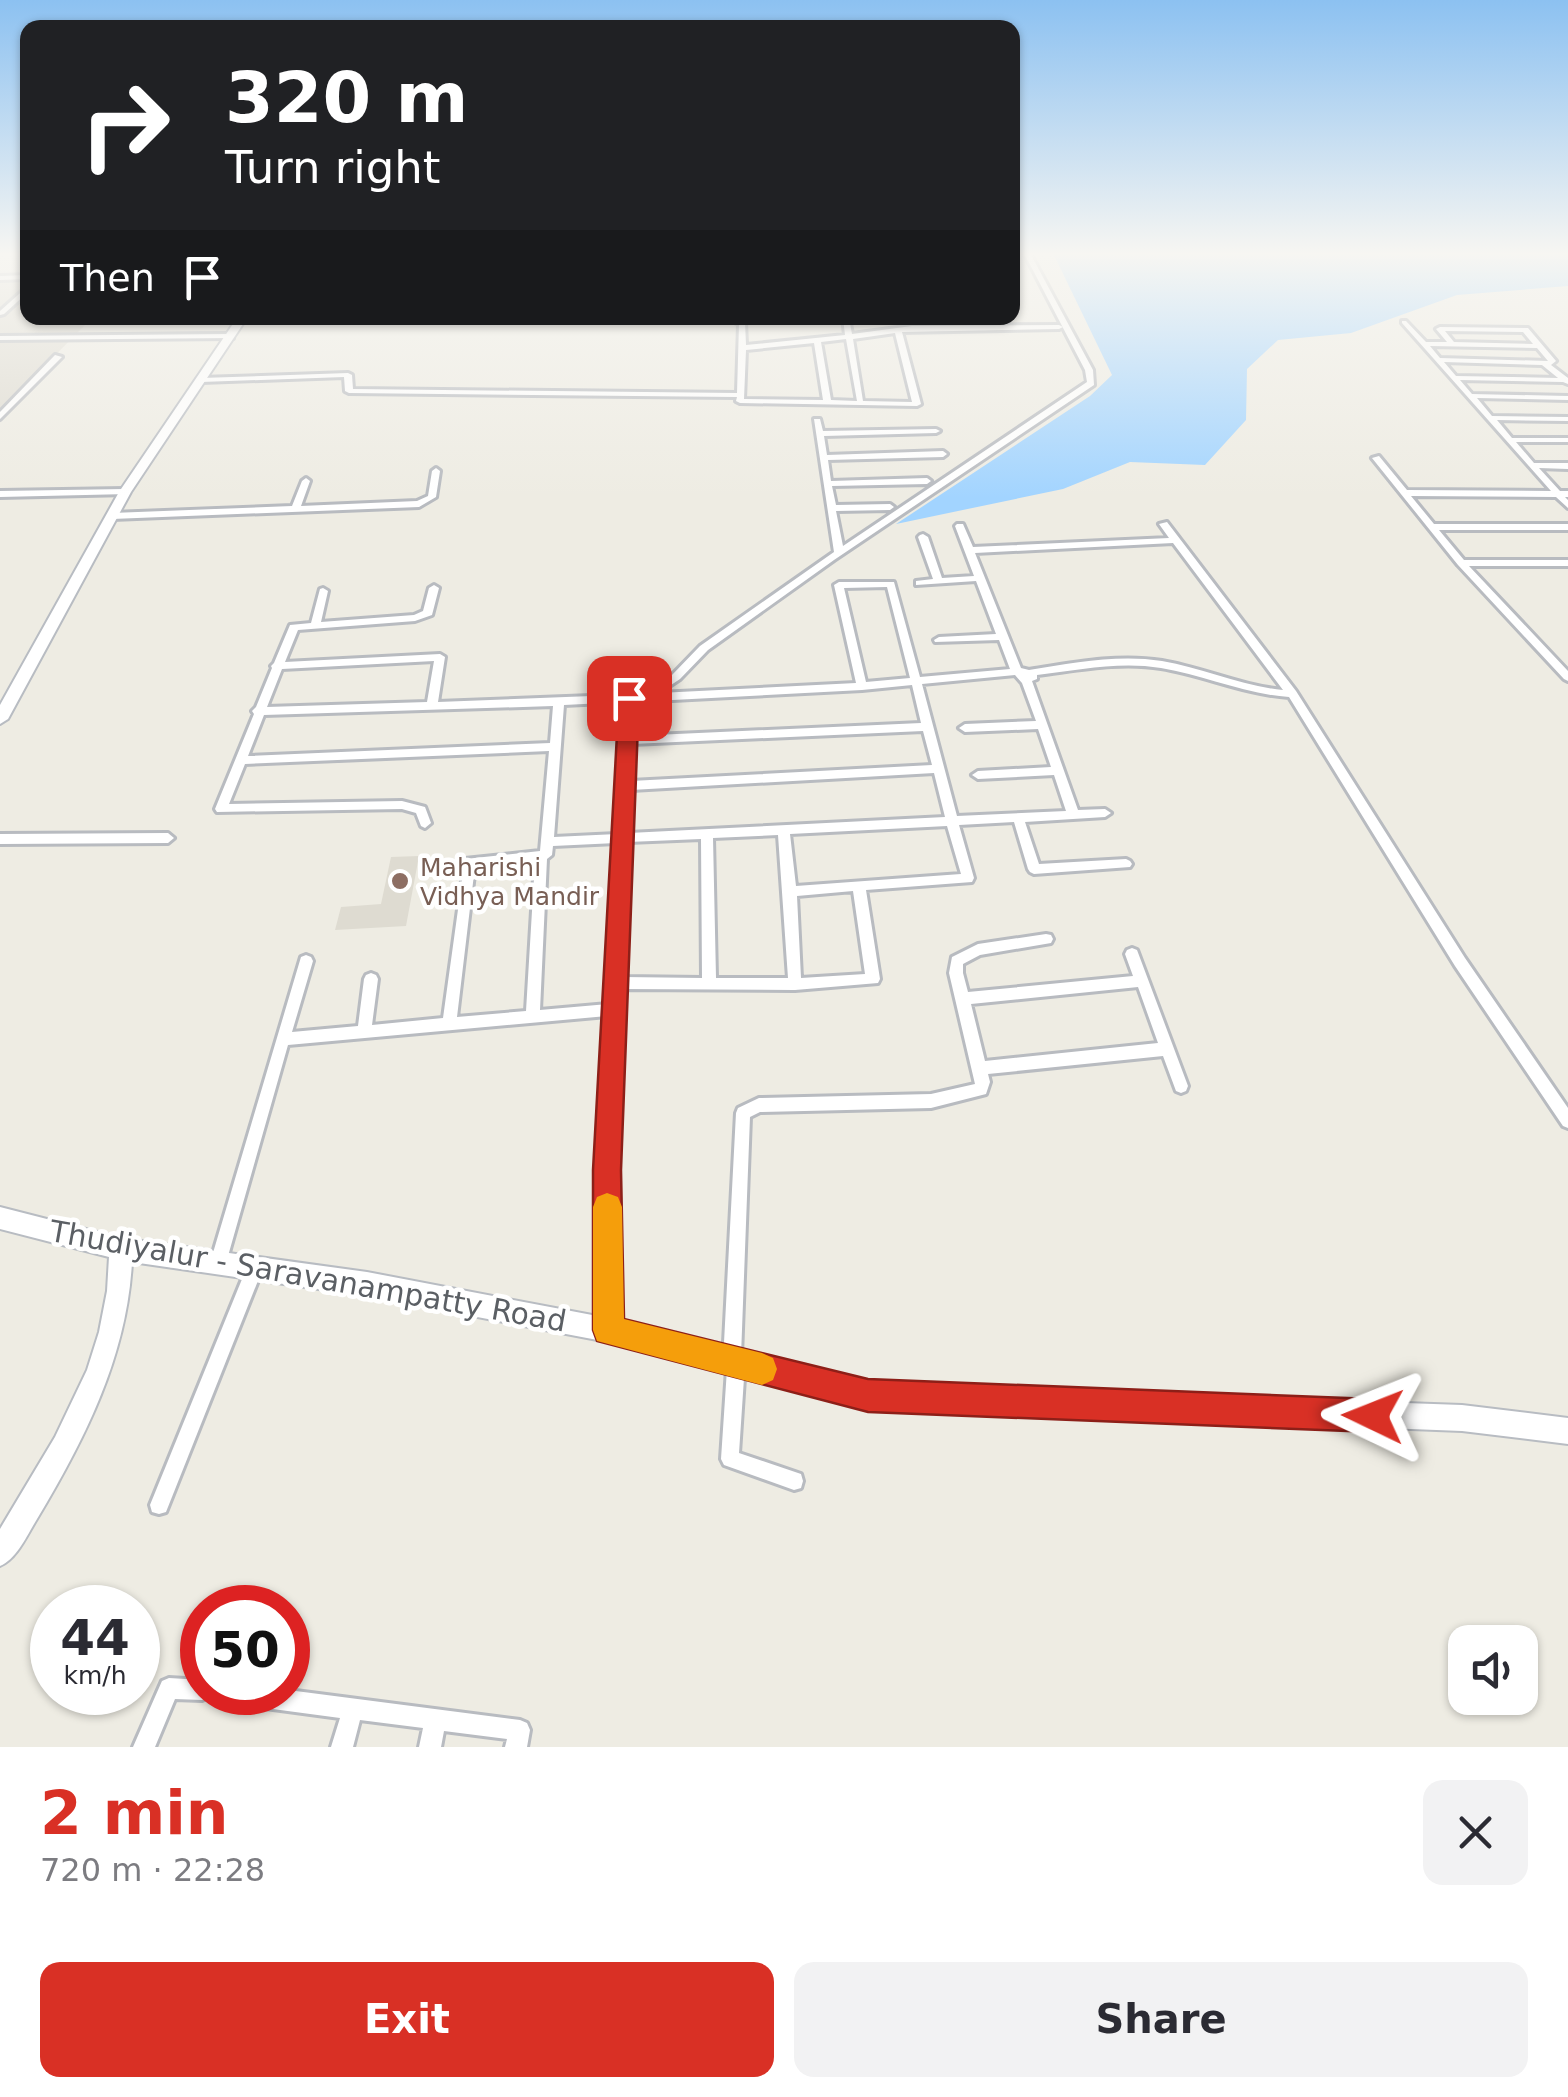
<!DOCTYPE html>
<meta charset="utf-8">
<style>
body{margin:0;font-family:"DejaVu Sans",sans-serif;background:#f2f2f3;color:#2b2b33;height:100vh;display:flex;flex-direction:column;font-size:38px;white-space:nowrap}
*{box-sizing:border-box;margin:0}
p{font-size:32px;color:#7c7c81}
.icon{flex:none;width:55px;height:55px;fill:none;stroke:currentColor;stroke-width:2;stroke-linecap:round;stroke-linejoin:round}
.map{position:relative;height:1747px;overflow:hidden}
.details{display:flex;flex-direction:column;background:#fff;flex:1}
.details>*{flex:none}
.guide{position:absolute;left:20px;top:20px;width:1000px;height:305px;border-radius:20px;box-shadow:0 2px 8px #0004;background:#202124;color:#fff;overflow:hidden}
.fabs{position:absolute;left:1448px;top:1625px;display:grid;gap:20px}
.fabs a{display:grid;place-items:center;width:90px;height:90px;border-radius:20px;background:#fff;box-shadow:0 2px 8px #0004;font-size:50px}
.speed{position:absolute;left:30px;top:1585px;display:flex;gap:20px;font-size:50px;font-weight:700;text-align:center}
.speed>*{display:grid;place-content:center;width:130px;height:130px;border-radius:50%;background:#fff;box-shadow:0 2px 8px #0004;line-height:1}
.speed small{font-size:25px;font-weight:400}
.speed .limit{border:15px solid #d22;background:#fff;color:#111}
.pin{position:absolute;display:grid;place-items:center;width:85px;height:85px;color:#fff;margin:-42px;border-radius:20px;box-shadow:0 5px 15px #0006}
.me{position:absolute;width:110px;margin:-55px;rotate:272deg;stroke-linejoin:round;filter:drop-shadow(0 0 8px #0008)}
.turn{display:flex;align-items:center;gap:35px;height:210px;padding:0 40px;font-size:45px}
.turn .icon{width:130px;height:130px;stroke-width:2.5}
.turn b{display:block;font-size:70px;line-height:85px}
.then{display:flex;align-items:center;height:95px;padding:0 40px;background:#0003;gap:20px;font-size:38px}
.round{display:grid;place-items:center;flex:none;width:105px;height:105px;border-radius:20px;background:#f2f2f3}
.overview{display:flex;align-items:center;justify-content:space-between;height:170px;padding:0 40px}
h1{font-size:60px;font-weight:700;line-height:75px;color:#d93025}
.button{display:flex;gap:20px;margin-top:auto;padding:20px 40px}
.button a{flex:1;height:115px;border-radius:20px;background:#d93025;color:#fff;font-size:40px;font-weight:700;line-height:115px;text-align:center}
.button a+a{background:#f2f2f3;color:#2b2b33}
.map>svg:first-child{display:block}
</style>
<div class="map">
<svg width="1568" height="1747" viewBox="0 0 1568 1747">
<rect width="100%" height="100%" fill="#eeece3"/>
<g fill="#dedbd1">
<path d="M0 275H27L28 318H92L0 411Z"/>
<path d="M419 856 406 926 335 930 341 907 381 904 391 857Z"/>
</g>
<path fill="#a2d4ff" d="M1053 253H1568V286L1457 295 1351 333 1278 340 1247 369 1246 420 1205 465 1130 462 1063 489 896 524 1090 396 1112 375Z"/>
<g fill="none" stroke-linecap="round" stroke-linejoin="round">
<defs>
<g id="minor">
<path d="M1024 253H1030L1093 370 1094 385 834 560 708 650 680 679 659 693 856 683 834 585 839 582H894L920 677 1010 669 999 640 935 642 934 640 939 637 996 634 976 581 916 585V581L933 579 918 537 920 535 923 534 928 537 942 578 974 576 955 526 957 524H963L973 547 1169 538 1159 524 1167 522 1296 691 1465 958 1568 1108V1128L1563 1126 1455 966 1289 697C1244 694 1204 675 1161 668 1120 661 1078 670 1037 675V679L1032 681 1078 810 1105 809 1111 813 1105 817 1025 822 1039 864 1126 859 1130 861 1132 864 1130 867 1034 874 1030 872 1028 869 1014 822 959 825 974 878 972 882 866 890 880 979 878 983 795 990 622 989 615 1171 617 1330 614 1336 608 1339 602 1336 599 1330V1171L607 1016 288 1045 226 1263 224 1269 218 1271 212 1269 210 1263 301 957 306 955 311 957 313 961 292 1032 358 1026 364 979 366 975 371 973 376 975 378 979 372 1025 443 1018 465 859 540 851 549 751 245 764 229 804 402 801 425 807 431 823 425 828 421 826 416 813 402 809 217 812 215 809 254 714 252 711 256 707 272 668 271 666 274 663 290 625 311 623 320 589 323 588 328 591 321 622 414 615 423 611 429 588 434 585 439 588 432 615 415 621 298 630 285 662 440 654 445 657 438 702 643 694 672 675 700 646 834 552 814 419H820L823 431 936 429 940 431 936 433 824 436 827 455 943 451 947 454 943 457 828 460 831 481 927 478 931 481 927 484 832 486 836 505 890 504 894 507 890 510 836 511 843 546 1087 382 1085 370ZM1173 543 1283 690C1241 686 1203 668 1162 661 1118 654 1073 663 1029 670L1021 668 975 553ZM887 587 910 678 866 682 844 588ZM434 661 427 702 267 707 282 669ZM1015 675 1022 683 1036 721 965 724 959 728 965 732 1038 729 1051 767 978 771 972 775 978 779 1054 775 1066 811 957 816 922 684ZM912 685 921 723 633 736 634 702 862 690ZM623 702 617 834 554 837 564 705ZM553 706 550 743 248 756 264 715ZM923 731 932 765 631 781 632 744ZM934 773 945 817 629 833 631 790ZM947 826 961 874 796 886 790 834ZM778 835 788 978H716L713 838ZM701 839 702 978 623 977 628 842ZM616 843 608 1004 540 1010 547 859 552 855 553 846ZM535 861 526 1011 457 1017 475 866ZM853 891 865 974 801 978 797 896Z"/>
<path d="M28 275V279L0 280V276Z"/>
<path d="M28 286V292L4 314 0 315V311Z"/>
<path d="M725 318H733L745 322 746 345 845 335 843 318H849L852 334 912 326 1059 325 1063 327 1059 329 902 332 921 404 917 406 740 403 736 401 737 397 349 393 345 391 344 377 201 382 197 380 201 378 348 373 352 375 353 389 737 393 739 324ZM895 333 912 402 863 401 853 339ZM846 339 857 401 831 400 821 342ZM814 343 823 400 744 399 746 350Z"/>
<path d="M1402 321H1406L1426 342H1447L1436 329 1440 327 1528 328 1556 361 1551 365 1568 378V384L1563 382 1460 380 1472 394 1568 396V400L1477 398 1492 416 1568 417V421L1497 420 1512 438H1568V442H1516L1534 463H1568V469L1539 468 1560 491H1568V497H1565L1568 500V508L1556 497 1411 496 1434 524H1568V530H1439L1464 560H1568V566H1469L1568 671V681L1564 679 1458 565 1372 458 1379 456 1407 490 1551 491 1402 323ZM1445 331 1523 332 1533 344 1454 342ZM1430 346 1537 348 1548 361 1440 358ZM1444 362 1542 365 1558 378 1456 376Z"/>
<path d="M230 334H233V338L0 340V336Z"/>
<path d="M55 355 62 357 0 419V412Z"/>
<path d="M436 468 440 471 436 497 419 507 112 519 108 516 112 513 292 506 302 481 306 478 310 481 301 506 417 501 428 496 432 471Z"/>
<path d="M125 489 129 492 128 494 0 497V491Z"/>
<path d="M168 833 174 838 168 843 0 844V834Z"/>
<path d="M1046 934 1051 935 1053 939 1051 943 980 955 963 964V973L968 992 1133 976 1125 954 1127 950 1132 948 1137 950 1188 1086 1186 1091 1181 1093 1176 1091 1163 1056 988 1074 990 1082 986 1094 931 1108 760 1112 750 1117 741 1356 745 1363 739 1453 801 1474 803 1481 801 1488 794 1490 724 1465 721 1459 727 1369 723 1362 736 1113 738 1108 759 1098 931 1094 975 1084 949 973 952 957 978 944ZM1138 987 1158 1043 985 1061 971 1004Z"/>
<path d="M255 1260 261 1262 263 1268 166 1512 159 1514 152 1512 150 1505 249 1262Z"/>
<path d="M169 1678 202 1680V1692H288V1690L520 1720 527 1723 530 1730 527 1747H505L507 1739 444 1731 441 1747H419L423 1728 360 1720 353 1747H331L340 1718 220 1702 213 1699 211 1694 209 1697 202 1700 175 1699 155 1747H133L162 1681Z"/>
</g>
<g id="secondary">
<path d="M237 318H247L131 492 8 719 0 724V705L119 492Z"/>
<path d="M0 1207 121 1238 367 1272 608 1318 868 1384 1462 1405 1568 1418V1444L1462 1431 868 1408 608 1342 367 1296 132 1262C127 1356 85 1439 37 1519 27 1535 17 1559 0 1566V1529L55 1437 87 1370 99 1332 107 1291 109 1257 0 1229Z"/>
</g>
</defs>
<use href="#minor" stroke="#b8bbc0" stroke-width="6"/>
<use href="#secondary" stroke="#b8bcc2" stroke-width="4"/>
<use href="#minor" fill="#fff" fill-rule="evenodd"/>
<use href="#secondary" fill="#fff" fill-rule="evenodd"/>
</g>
<linearGradient id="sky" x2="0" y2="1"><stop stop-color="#8cc1f1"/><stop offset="0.51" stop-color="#f7f6f2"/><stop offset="1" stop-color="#f7f6f2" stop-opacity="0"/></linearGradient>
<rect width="1568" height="498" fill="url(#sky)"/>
<path fill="#d93025" stroke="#8d1f18" stroke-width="2.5" d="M629 692 639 698 621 1170 624 1319 868 1379 1373 1399 1385 1404 1390 1416 1385 1427 1373 1432 868 1412 597 1341 593 1330V1170L619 698Z"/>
<path fill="#f59e0b" d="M607 1193 618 1197 622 1207 624 1319 762 1353 773 1358 777 1369 773 1380 762 1385 597 1341 593 1330V1207L597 1197Z"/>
<circle fill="#8d6e63" stroke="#fff" stroke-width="4" cx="400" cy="881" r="10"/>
<g text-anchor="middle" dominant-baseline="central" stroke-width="9" stroke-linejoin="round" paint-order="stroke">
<g font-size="25" fill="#785e54" stroke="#fff" text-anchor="start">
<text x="420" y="867">Maharishi<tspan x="420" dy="29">Vidhya Mandir</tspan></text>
</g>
<g font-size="30" fill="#5b5f64" stroke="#fff">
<text transform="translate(308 1276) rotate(10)">Thudiyalur - Saravanampatty Road</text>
</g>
</g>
</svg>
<div class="fabs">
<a><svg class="icon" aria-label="sound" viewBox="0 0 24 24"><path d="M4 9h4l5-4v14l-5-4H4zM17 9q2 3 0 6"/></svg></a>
</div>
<div class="speed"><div>44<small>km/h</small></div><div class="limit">50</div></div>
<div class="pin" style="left:629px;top:698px;background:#d93025"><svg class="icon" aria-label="arrive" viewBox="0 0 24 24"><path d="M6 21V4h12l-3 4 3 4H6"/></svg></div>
<svg class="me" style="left:1373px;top:1416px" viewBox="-20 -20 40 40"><path d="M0-17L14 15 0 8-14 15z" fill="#d93025" stroke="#fff" stroke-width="4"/></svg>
<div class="guide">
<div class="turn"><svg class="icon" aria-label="right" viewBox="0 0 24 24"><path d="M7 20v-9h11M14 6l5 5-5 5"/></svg><div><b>320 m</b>Turn right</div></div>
<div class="then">Then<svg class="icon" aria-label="arrive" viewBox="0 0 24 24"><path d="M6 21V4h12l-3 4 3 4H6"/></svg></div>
</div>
</div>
<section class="details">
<div class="overview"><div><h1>2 min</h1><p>720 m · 22:28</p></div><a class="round"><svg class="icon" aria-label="close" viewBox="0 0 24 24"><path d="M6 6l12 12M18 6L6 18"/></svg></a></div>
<div class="button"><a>Exit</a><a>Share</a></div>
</section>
